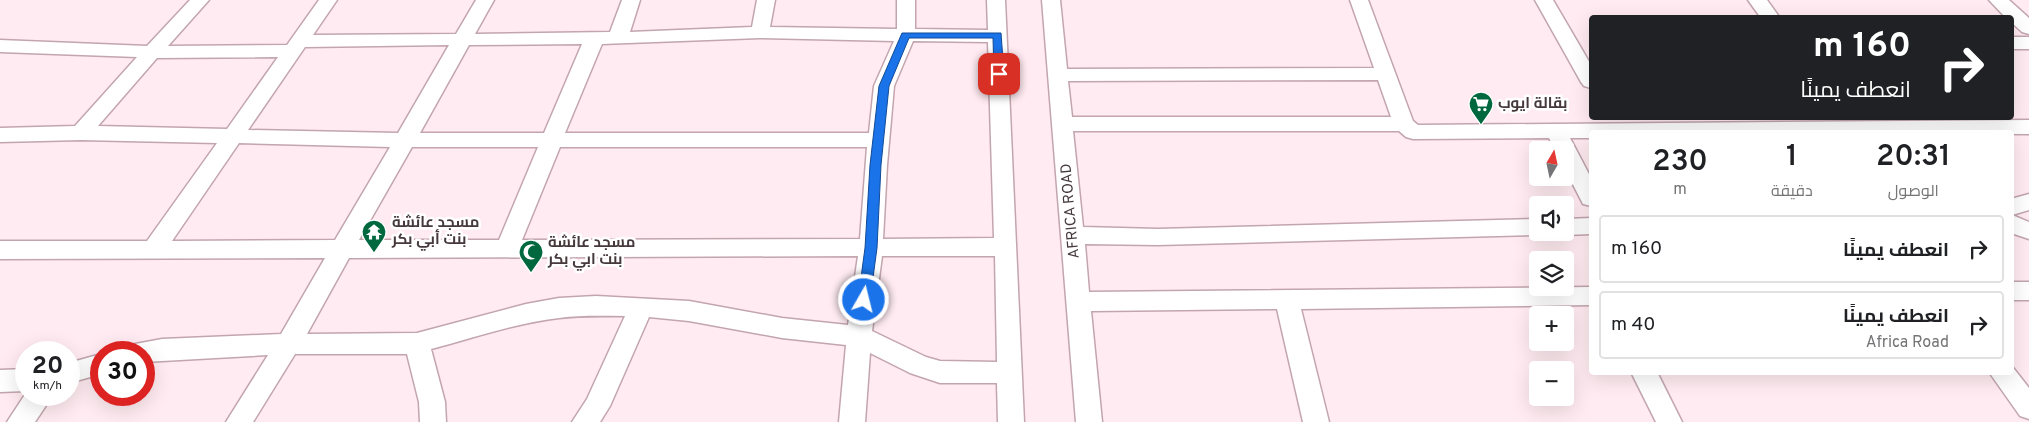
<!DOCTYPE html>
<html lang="ar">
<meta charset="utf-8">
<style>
body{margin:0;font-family:Overpass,Cairo,sans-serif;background:#f6f6f6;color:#202124;direction:rtl;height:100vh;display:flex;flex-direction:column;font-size:19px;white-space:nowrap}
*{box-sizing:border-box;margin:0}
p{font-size:16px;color:#757577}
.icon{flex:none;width:28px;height:28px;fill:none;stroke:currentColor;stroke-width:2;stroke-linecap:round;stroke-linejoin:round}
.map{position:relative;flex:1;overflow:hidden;direction:ltr}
.panel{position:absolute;left:1589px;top:130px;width:425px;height:245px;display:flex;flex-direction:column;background:#fff;border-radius:5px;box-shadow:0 5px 20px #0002;direction:rtl}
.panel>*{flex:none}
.top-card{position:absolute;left:1589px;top:15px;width:425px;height:105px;border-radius:5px;box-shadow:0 5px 20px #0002;direction:rtl;background:#202124;color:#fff;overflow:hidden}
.needle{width:32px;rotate:9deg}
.tools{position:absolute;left:1529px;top:141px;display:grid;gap:10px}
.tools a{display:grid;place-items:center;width:45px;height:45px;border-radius:5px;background:#fff;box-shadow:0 5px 20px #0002;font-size:25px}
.speed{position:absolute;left:15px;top:341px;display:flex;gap:10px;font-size:25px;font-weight:700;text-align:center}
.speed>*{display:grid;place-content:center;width:65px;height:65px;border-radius:50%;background:#fff;box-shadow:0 5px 20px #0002;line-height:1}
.speed small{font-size:12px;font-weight:400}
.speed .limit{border:8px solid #d22;background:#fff;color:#111}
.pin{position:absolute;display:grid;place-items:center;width:42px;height:42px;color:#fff;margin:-21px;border-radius:10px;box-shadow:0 2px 8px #0006}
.me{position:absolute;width:55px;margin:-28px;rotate:8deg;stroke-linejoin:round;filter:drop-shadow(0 0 4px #0008)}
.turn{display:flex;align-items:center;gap:18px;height:105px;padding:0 20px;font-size:22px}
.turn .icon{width:65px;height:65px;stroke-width:2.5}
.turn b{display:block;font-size:35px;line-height:42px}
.eta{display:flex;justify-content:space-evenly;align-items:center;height:85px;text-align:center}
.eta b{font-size:30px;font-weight:600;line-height:35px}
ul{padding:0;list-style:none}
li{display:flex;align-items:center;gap:15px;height:68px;margin:0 10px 8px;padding:0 10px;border:2px solid #e0e0e0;border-radius:5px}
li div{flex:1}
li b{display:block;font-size:19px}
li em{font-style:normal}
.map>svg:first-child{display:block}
</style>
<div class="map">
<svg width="2029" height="422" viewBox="0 0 2029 422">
<rect width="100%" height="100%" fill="#ffebf1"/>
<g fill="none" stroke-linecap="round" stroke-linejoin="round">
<defs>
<g id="minor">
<path d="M190 0H209L168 46 287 45 319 0H337L313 35 456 34 476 0H494L475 34 610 32 622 0H640L630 32 752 27 757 0H775L770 27 897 29V0H915V29L988 30 987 0H1005L1024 422H998L997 383H940L910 373 870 353 865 422H839L846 345 782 338 689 321 649 317 610 406 600 422H572L587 399 625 316C603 316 581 315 559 318 516 323 473 338 431 349L445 402 446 422H420L419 402 407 354H295L253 422H226L268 355 144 362V352H127L130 345 162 339 281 334 325 258 0 259V241H147L217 143 81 140 0 142V128L75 126 137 57 0 52V40L147 46ZM760 38 894 41 874 86 869 133H565L602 44ZM913 41 988 42 994 238 883 239 887 165 894 86ZM582 44 544 133H420L469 45ZM449 45 398 133 248 130 305 47ZM278 57 227 129 98 126 157 58ZM239 143 390 147 335 240 172 241ZM412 147H538L499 240H359ZM560 147H867L860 239 522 240ZM858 256 848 325 782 318 689 301 596 296 559 298 526 304 417 333 307 334 349 258ZM882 256H995L997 362 940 361 926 357 872 331Z"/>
<path d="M1042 0H1060L1067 69 1374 68 1350 0H1368L1413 121 1418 125 2029 120V134L1591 132V138H1570L1591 178V206L1583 204 1565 169V150H1555L1549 138 1413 139 1406 137 1399 131H1073L1083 227 1158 229 1538 219V232H1546L1538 235 1158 245 1085 244 1089 292 1591 287V305L1301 309 1329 422H1303L1277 309 1091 311 1102 422H1076ZM1378 80 1391 117H1072L1068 81Z"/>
<path d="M1535 0H1553L1591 65V88L1584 86 1581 82Z"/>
<path d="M1748 0H1767L1780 18H1761Z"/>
<path d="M1989 0H2009L2029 18V34L2022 32 2011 22V18H2006Z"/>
<rect x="2011" y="37" width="18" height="12"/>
<path d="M2029 194V210L2012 215 2029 222V239L2011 233V199Z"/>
<path d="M1591 218V234L1565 235 1557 232H1565V219Z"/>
<rect x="2011" y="282" width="18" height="18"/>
<path d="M101 354V374L69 383V363Z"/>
<path d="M2011 365 2029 388V419L2020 416 1989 372H2011Z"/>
<path d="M26 369V391L0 392V370Z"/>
<path d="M1631 372H1657L1682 422H1656Z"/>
<path d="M26 393V395H53L35 422H7Z"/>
</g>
</defs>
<use href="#minor" stroke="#c3a5ae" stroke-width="3"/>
<use href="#minor" fill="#fff" fill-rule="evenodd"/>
</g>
<path fill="#1a73e8" stroke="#114b97" d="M902 33H1001L1004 74 999 77 994 74 993 38H909L889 86 881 165 877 248 870 300 868 304H859L858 300 865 248 870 165 879 86Z"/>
<defs>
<symbol id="supermarket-pin" viewBox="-11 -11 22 30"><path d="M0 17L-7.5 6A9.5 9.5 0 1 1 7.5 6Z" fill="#00683e" stroke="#fff"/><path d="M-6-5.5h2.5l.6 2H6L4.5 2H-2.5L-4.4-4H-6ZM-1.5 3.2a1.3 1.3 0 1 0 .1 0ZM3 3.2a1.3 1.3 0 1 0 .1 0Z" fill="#fff"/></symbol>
<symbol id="temple-pin" viewBox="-11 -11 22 30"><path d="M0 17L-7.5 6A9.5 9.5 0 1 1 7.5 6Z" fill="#00683e" stroke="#fff"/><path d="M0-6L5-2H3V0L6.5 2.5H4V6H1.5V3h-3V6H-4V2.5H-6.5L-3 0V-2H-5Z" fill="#fff"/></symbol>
<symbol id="mosque-pin" viewBox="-11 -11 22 30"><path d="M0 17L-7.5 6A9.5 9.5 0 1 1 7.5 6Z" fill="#00683e" stroke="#fff"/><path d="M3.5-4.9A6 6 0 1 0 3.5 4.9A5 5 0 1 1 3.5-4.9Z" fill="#fff"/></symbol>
</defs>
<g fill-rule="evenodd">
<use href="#supermarket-pin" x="1467" y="90" width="28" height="38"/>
<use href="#temple-pin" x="360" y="218" width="28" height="38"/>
<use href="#mosque-pin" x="517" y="238" width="28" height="38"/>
</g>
<g text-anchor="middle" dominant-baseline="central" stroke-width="5" stroke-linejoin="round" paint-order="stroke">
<g font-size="15" font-weight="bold" fill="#45393c" stroke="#fff" text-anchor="start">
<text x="1498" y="104">بقالة ايوب</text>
<text x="392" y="223">مسجد عائشة<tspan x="392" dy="17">بنت أبي بكر</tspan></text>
<text x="548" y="243">مسجد عائشة<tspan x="548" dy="17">بنت ابي بكر</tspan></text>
</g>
<g font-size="15" fill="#45393c" stroke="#fff">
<text transform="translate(1071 211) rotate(-95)">AFRICA ROAD</text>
</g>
</g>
</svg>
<div class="tools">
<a><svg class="needle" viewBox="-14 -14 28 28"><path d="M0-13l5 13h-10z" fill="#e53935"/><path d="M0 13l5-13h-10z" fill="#757577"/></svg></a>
<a><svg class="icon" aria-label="sound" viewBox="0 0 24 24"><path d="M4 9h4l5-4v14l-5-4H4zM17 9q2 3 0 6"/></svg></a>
<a><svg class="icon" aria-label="layers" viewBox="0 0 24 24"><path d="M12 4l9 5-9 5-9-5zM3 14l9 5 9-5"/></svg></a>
<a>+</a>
<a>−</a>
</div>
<div class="speed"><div>20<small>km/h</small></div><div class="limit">30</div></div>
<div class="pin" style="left:999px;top:74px;background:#d93025"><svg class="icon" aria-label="arrive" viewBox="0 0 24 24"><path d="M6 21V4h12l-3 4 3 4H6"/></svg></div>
<svg class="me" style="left:864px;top:300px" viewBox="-20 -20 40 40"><circle r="17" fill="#1a73e8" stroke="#fff" stroke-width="3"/><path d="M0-11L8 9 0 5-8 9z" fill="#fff"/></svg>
<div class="top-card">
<div class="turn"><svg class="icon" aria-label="right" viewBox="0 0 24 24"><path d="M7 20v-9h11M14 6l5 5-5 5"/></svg><div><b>160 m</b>انعطف يمينًا</div></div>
</div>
<section class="panel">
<div class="eta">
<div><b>20:31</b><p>الوصول</p></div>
<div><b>1</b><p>دقيقة</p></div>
<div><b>230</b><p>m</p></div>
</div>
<ul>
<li><svg class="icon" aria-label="right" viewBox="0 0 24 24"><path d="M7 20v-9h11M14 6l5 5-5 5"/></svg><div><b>انعطف يمينًا</b></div><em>160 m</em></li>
<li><svg class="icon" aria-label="right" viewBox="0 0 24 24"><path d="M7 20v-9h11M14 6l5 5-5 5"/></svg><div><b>انعطف يمينًا</b><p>Africa Road</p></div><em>40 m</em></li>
</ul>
</section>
</div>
